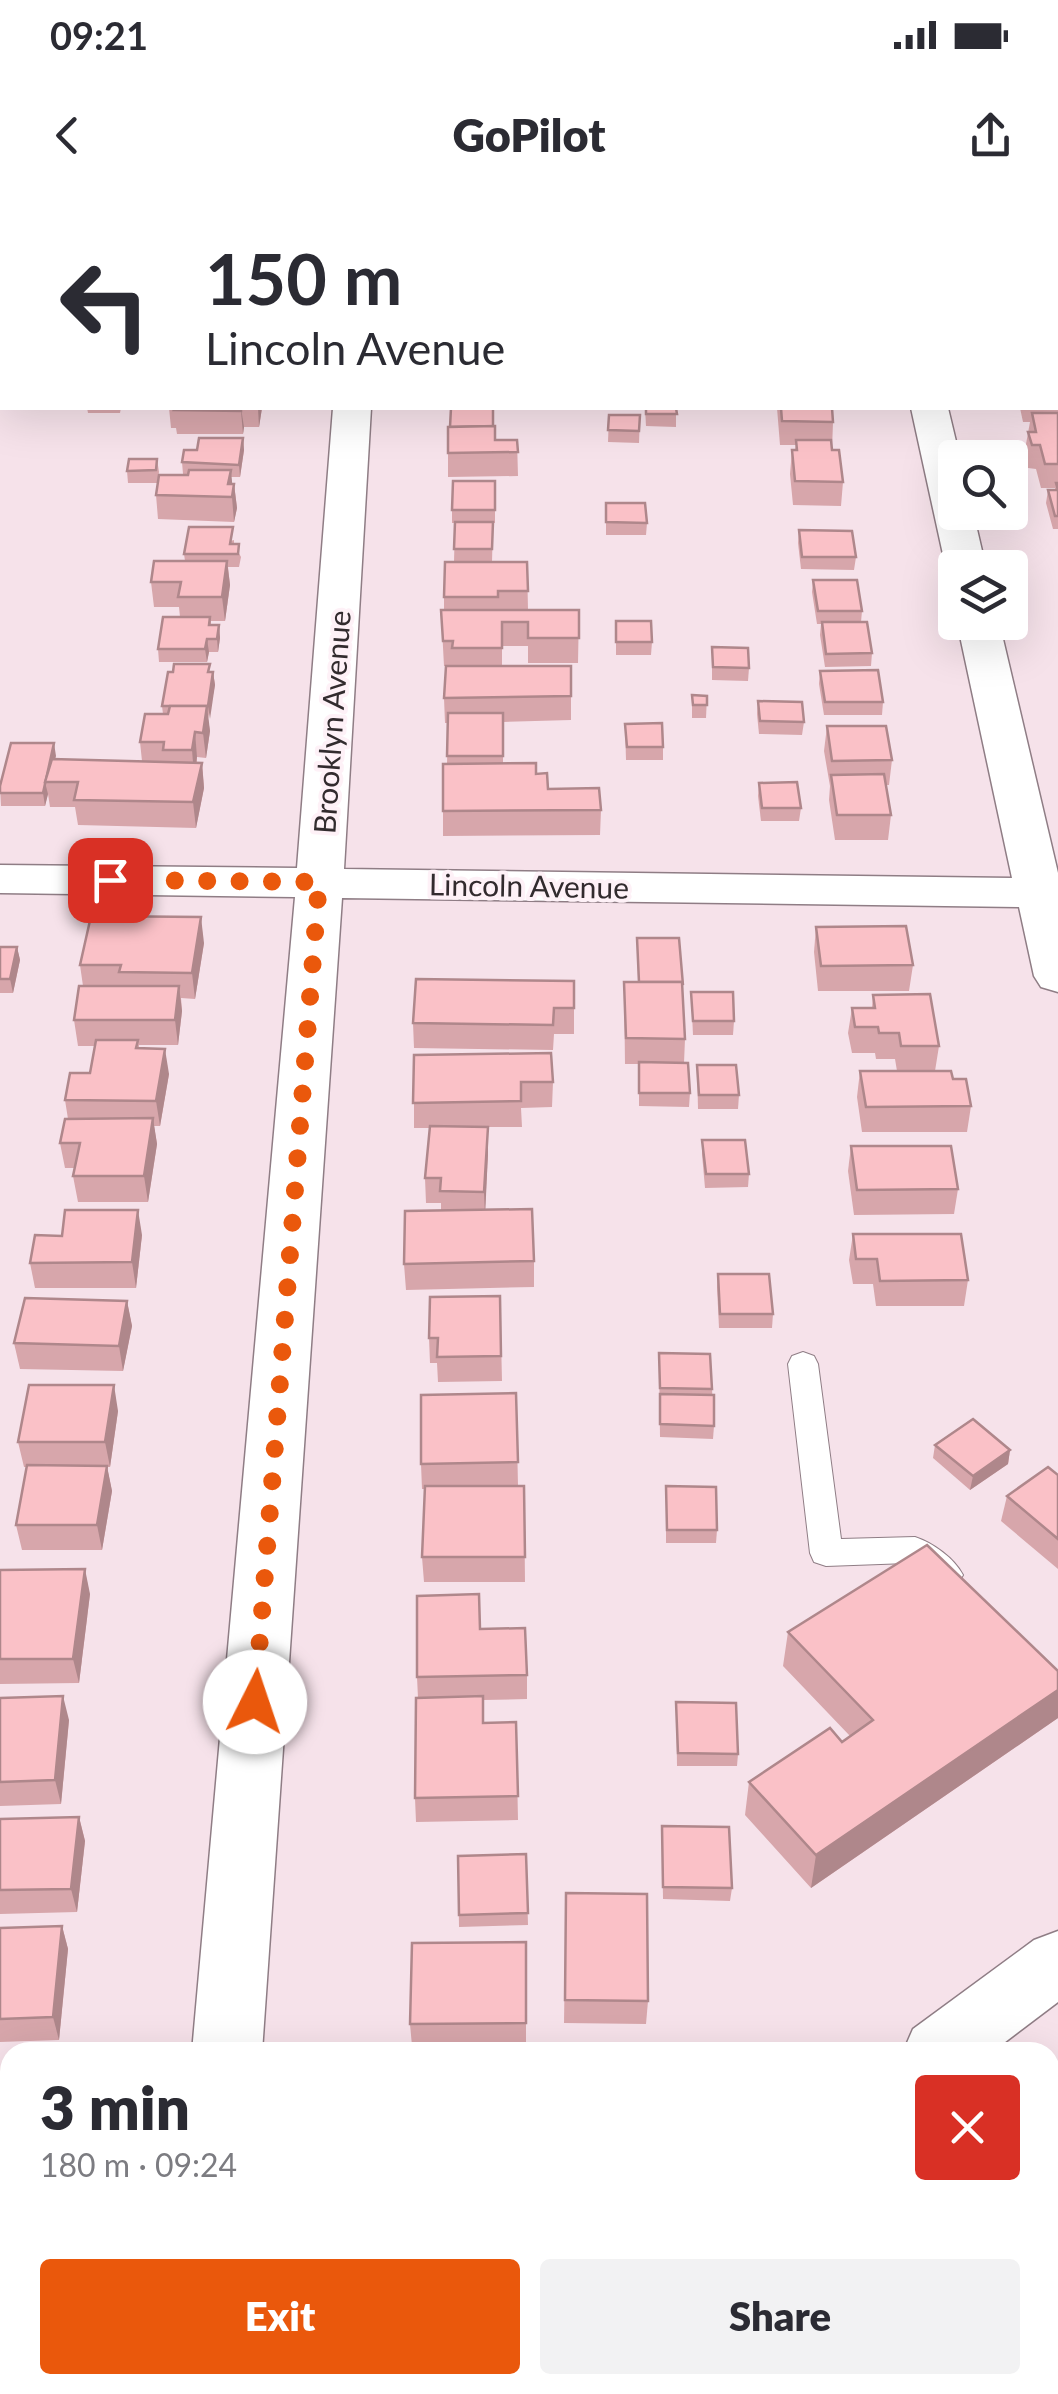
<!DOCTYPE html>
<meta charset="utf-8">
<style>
body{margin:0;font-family:Lato,sans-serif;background:#f2f2f3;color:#2b2b33;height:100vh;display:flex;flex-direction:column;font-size:38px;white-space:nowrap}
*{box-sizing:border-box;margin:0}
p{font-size:32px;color:#7c7c81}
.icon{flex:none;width:55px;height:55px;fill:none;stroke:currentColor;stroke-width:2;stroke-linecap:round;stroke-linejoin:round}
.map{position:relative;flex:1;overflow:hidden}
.drawer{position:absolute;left:0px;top:1842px;width:1060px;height:352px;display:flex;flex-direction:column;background:#fff;border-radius:30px 30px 0 0;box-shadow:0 10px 40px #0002}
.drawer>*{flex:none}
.guide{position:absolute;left:0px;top:0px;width:1060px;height:210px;box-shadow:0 10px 40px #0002;background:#fff;color:#2b2b33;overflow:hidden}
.fabs{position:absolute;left:938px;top:240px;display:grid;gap:20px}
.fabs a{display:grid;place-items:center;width:90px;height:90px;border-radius:10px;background:#fff;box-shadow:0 10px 40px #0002;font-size:50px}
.pin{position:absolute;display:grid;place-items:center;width:85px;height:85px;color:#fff;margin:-42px;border-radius:20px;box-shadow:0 5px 15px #0006}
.me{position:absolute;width:110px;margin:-55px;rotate:4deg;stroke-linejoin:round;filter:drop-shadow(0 0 8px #0008)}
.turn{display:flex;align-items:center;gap:35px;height:210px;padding:0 40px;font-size:45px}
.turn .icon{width:130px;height:130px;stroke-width:2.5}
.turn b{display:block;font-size:70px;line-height:85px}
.round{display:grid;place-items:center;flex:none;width:105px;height:105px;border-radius:10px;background:#f2f2f3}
.summary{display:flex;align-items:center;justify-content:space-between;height:170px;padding:0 40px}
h1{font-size:60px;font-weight:800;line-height:75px}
.cta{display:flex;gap:20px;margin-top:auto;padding:20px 40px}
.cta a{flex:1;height:115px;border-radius:10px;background:#ea580c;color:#fff;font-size:40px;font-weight:800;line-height:115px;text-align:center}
.cta a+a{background:#f2f2f3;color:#2b2b33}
.status{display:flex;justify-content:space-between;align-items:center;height:70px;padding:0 50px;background:#fff;direction:ltr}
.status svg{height:28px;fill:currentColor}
header{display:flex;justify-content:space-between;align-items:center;height:130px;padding:0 40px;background:#fff;font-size:45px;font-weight:800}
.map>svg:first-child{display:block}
</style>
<div class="status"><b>09:21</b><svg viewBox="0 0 49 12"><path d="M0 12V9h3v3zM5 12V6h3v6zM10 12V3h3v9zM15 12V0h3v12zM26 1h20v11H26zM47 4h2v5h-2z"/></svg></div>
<header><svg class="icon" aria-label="back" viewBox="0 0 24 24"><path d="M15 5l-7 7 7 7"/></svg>GoPilot<svg class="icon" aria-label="share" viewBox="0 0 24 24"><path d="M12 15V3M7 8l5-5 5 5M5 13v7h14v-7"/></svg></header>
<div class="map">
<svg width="1058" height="2194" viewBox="0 0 1058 2194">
<rect width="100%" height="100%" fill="#f6e2ea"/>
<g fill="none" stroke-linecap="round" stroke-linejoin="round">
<defs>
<path id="service" d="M803 1152 814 1156 818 1164 841 1339 915 1337C933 1343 954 1358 963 1375L958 1384C936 1392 924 1376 908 1363L826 1366 814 1362 810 1353 788 1164 792 1156Z"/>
<g id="minor">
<path d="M352 0H386V2H353Z"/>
<path d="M863 0H897V2H864Z"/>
<rect x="0" y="130" width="2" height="22"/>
<path d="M333 208H371L344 669 1012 678 957 422H999L1058 673V792L1041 787 1034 776 1019 707 342 698 262 1852H192L295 697 0 693V665L297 668Z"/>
<path d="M911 208H948L960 258H955V312H973L986 368H955V377L946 368Z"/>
<path d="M162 2185H238L237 2194H161Z"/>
</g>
<g id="secondary">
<path d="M1058 1731V1802L992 1852H903L913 1829 1034 1740Z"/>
<path d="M450 2185H535L532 2194H447Z"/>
</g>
</defs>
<use href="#service" stroke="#8f7d85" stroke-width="2"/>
<use href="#minor" stroke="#8f7d85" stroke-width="3"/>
<use href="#secondary" stroke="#8f7d85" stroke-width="3"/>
<use href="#service" fill="#fff" fill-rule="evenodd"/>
<use href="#minor" fill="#fff" fill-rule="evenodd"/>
<use href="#secondary" fill="#fff" fill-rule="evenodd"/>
</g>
<g fill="#d7a6ab">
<path d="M0 0H31L30 2H2V106H0Z"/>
<rect x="626" y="0" width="36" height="2"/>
<path d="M1058 167V329H1053L1046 303 1048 290H1055V288H1041L1036 269 1028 268 1024 255 1030 222H1023L1020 208H1058Z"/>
<path d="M87 208H121L120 213H88Z"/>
<path d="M169 208H262L259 227H244L243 234H177L176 228H171Z"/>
<path d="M645 208H676V227L646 226Z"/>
<path d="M777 208H832L833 222 832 250 843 282 841 306 793 305 790 274 792 250H795L796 245H780Z"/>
<path d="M609 215H640L639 243 608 242Z"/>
<path d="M493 226 495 240H517L518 276 448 277V253Z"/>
<path d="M243 238 244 250 240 277H231L232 284H234L237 308 234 322 158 319 156 295 188 275 183 274 182 262 197 250Z"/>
<path d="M157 259 159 272 157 283H128L127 271Z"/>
<path d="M495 281V323H493L492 362H454L455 323H452V310Z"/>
<path d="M606 303 647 323 646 335H606Z"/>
<path d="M799 330 856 357 854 370 801 369 798 343Z"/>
<path d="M234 340V344L241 357 239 367H228L230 385 225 421H211V425H219L220 438 218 452H209L207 462H159L158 449 180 417 179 407H154L151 382 185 361 184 354Z"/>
<path d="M527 362 528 410H579L578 463H528V446H502V466H571V520L503 522V563L536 574 548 589 601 610 600 635 443 636V611L447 564 448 523H445L444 498 453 466H444L441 410H444V397Z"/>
<path d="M813 380 862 411 861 422 872 453 871 466 825 467 820 435 821 424H817L812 392Z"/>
<path d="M616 421 652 442 651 455H616Z"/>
<path d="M712 447 749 468 748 481 712 480Z"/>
<path d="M820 471 883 502 882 515H824L819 484Z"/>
<path d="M211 472H213L215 485 208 519 210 531 206 558 197 557V562L202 563 204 588 196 628 78 625 75 607H50L48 594 45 606H1L0 586 54 543 55 559 142 561 140 542 163 514 162 506Z"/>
<path d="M692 495 707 496 706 518H692Z"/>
<path d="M758 501 804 522 802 535 759 534 757 514Z"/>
<path d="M625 524 663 547V560H626Z"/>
<path d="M827 526 892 560 889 585H886L891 615 888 640H835L829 600 830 586 824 551Z"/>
<path d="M759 583 801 608 799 621H761L758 596Z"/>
<path d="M816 727 913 765 909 791H818L814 752Z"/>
<path d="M637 738 685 839 684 863 690 893 689 907 639 906V864H625L624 782H638Z"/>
<path d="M204 743 195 799 181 798 182 811 178 845H139V848L169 874 160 926H154L157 944 148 1002H78L73 976 75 968H65L60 943 68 919 65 900 90 873 95 846H78L74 820 83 786 80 765Z"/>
<path d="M0 747H17L20 760 13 793H0Z"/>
<path d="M574 781V834H554L553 850 414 848 413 823Z"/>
<path d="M691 792 734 821 733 835H693Z"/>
<path d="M873 795 939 846 935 871 953 879 971 906 967 932H862L857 897 860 871H897L895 859H876L875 853H852L848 833 852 808H872Z"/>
<path d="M414 855 553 882 552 907 521 908 522 927H486L488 953 485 1010 534 1061V1087L406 1090 404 1064 441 1010V1003H426L425 978 430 928H414Z"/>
<path d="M697 865 739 895 738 909H698Z"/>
<path d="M702 940 749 974 748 987 705 988 702 954Z"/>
<path d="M851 946 958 989 954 1014 854 1015 848 971Z"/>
<path d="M853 1034 968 1080 964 1106H876L873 1084H853L849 1060Z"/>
<path d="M142 1035 136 1088H35L30 1063Z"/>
<path d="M718 1074 773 1114 772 1128H719L717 1087Z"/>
<path d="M500 1096 502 1181 438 1182 437 1163H430L429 1138Z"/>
<path d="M127 1101 132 1126 123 1171 20 1169 14 1143Z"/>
<path d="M659 1153 712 1189 714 1226 713 1239 660 1237Z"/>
<path d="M516 1193 518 1286H524L525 1382H424L422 1357 425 1289H422L421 1264Z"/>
<path d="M118 1211 110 1267H107L112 1291 102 1350H22L16 1325 27 1267H24L18 1242Z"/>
<path d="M935 1245 1010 1250 1008 1264 970 1290 933 1258Z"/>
<path d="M1058 1275V1369L1001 1321 1007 1296Z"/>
<path d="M666 1286 717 1330 716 1343H666Z"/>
<path d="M0 1370 90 1394 79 1483 0 1484Z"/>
<path d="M480 1429 527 1475V1499L483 1500 484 1523 516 1522 518 1620 416 1622 415 1598 418 1498 417 1477Z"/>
<path d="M788 1432 1058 1471V1518L811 1688 745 1615 749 1582 842 1542 850 1536 783 1466Z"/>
<path d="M0 1498 69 1520 61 1604 0 1606Z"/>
<path d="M676 1502 738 1554 737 1566H677Z"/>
<path d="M79 1617 85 1641 77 1712 0 1714V1619Z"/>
<path d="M662 1626 732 1688 730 1701 663 1699Z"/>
<path d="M526 1654 528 1725 459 1727 458 1656Z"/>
<path d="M566 1693 648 1801 646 1824 564 1823Z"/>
<path d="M62 1726 68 1749 59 1840 0 1842V1728Z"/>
<path d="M526 1742V1846H412L410 1824Z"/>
<rect x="0" y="1880" width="10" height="115"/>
<path d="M1058 1978V2087L1050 2078V1991L1053 1981Z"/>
<path d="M992 2185H1031L1020 2194H999Z"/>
</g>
<g fill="#af878b">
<path d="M241 208 244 227 243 234 241 211Z"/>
<path d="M258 208H262L259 227Z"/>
<path d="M243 238 244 250 240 277 239 265Z"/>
<path d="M231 270 233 293 234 284 237 308 234 322 232 297 228 284Z"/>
<path d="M227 361 230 385 225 421 222 397Z"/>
<path d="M219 425 220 438 218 452 217 439Z"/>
<path d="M207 439 209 452 207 462 205 449Z"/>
<path d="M213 472 215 485 210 519 208 506Z"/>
<path d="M207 506 210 531 206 558 203 533Z"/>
<path d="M195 532 197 557 194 575 192 550Z"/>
<path d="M54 543 56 556 50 582H45L48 594 45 606 43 593Z"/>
<path d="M202 563 204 588 196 628 193 602Z"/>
<path d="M201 717 204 743 195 799 192 773Z"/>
<path d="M17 747 20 760 13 793 10 779Z"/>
<path d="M179 786 182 811 178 845 175 820Z"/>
<path d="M165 849 169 874 160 926 156 901Z"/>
<path d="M153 918 157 944 148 1002 144 976Z"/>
<path d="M488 927V953L485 1017 484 992Z"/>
<path d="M138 1010 142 1035 136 1088 132 1062Z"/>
<path d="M127 1101 132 1126 123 1171 119 1146Z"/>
<path d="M114 1185 118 1211 110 1267 105 1242Z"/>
<path d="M1010 1250 1008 1264 970 1290 973 1276Z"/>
<path d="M107 1266 112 1291 102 1350 97 1325Z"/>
<path d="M85 1369 90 1394 79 1483 73 1459Z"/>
<path d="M1058 1490V1518L811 1688 816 1655Z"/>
<path d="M63 1496 69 1520 61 1604 55 1580Z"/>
<path d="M79 1617 85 1641 77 1712 71 1689Z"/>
<path d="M62 1726 68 1749 59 1840 53 1817Z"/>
<path d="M1058 2149V2155L1054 2166 1050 2169V2156Z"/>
<path d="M14 2185H20L21 2194H14Z"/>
<path d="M1015 2185H1031L1020 2194H1012Z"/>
</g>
<g fill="#fac1c7" stroke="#af878b" stroke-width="2.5">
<path d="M0 0H21L20 2 2 3H0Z"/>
<path d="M233 0H278L277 2H232Z"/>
<rect x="453" y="0" width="41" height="2"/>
<rect x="591" y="0" width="29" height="2"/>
<path d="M752 0H790V2H707H752Z"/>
<rect x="0" y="20" width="2" height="22"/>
<rect x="0" y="58" width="2" height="25"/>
<path d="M175 208H241V211L174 210Z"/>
<path d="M451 208H493V226L450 227Z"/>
<path d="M646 208H676L677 214H646Z"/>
<path d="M781 208H832L833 222 782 221Z"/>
<path d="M1032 213H1058V264H1045L1040 245H1032L1028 232H1036Z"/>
<path d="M609 215H640L639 231 608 230Z"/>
<path d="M495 226V240H517L518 252 448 253V227Z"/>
<path d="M199 238H243L239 265 182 262 184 250H197Z"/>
<path d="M796 240H831L832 250H839L843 282 795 281 792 250H797Z"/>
<path d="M129 259H157L156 270 127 271Z"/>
<path d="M189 270H231L228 284H234L232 297 156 295 159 275H188Z"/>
<path d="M453 281H495V310H452Z"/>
<path d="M1056 283H1058V316H1055L1048 290H1058Z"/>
<path d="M606 303H645L647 323 606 322Z"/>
<path d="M455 322H493L492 349H454Z"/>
<path d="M189 327H233L230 344H239L238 354H184Z"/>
<path d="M799 330 852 331 856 357H802Z"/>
<path d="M154 361H227L222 397H178L181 382H151Z"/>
<path d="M445 362H527L528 391H498V397H444Z"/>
<path d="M813 380H857L862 411H818Z"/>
<path d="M441 410H579V438H528V422H502V448H452L453 441H443Z"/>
<path d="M163 417H210L209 425H219L217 439H207L205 449H158Z"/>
<path d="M616 421H651L652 442H616Z"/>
<path d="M822 422H867L872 453 826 454Z"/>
<path d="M712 447 748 448 749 468 713 467Z"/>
<path d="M174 464H210L208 472H213L208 506H162L168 472H173Z"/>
<path d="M446 466H571V496L444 498Z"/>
<path d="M878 470 883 502H825L820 471Z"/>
<path d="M692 495 707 496V505H693Z"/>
<path d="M758 501 802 502 804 522 760 521Z"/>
<path d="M170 506H207L203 533 195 532 192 550H163L164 542H140L145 514H168Z"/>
<path d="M448 513H503V556H447Z"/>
<path d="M662 523 663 547H627L625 524Z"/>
<path d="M827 526H886L892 560 832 561Z"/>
<path d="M11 543H54L43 593H0V586Z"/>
<path d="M52 559 202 563 193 602 74 600 78 582H45Z"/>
<path d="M536 563V574L547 573 548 589 599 588 601 610 443 611V564Z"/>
<path d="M884 574 891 615H837L831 575Z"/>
<path d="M797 582 801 608H762L759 583Z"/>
<path d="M91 716 201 717 192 773 119 772 121 765H80Z"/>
<path d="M906 726 913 765 821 766 816 727Z"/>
<path d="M637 738H679L683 785 682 782H639Z"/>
<path d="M0 747H17L10 779H0Z"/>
<path d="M416 779 574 781V808H554L553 825 413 823Z"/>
<path d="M624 782H682L685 839 626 838Z"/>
<path d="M79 786H179L175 820H74Z"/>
<path d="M691 792H733L734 821H693Z"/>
<path d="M930 794 939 846H901L899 833H879L878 827H855L852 808H875L873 795Z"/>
<path d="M96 840H138L136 848 165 849 156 901 65 900 70 873H90Z"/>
<path d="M551 853 553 882H521V901L413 903 414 855Z"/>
<path d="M639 862 688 863 690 893H639Z"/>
<path d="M697 865H736L739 895H699Z"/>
<path d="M860 871H951L953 879H966L971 906 866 907Z"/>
<path d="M153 918 144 976H73L80 943H60L65 919Z"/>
<path d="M430 926 488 927 484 992 440 991 441 978H425Z"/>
<path d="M702 940H745L749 974H706Z"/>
<path d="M851 946H951L958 989 857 990Z"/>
<path d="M532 1009 534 1061 404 1064 405 1011Z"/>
<path d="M65 1010H138L132 1062 30 1063 35 1035 62 1036Z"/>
<path d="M853 1034H961L968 1080 880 1081 877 1059H856Z"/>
<path d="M718 1074H769L773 1114H720Z"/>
<path d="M500 1096 501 1156 437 1157 438 1138H429L430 1097Z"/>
<path d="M25 1098 127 1101 119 1146 14 1143Z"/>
<path d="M659 1153 710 1154 712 1189 660 1188Z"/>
<path d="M29 1185H114L105 1242H18Z"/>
<path d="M516 1193 518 1262 421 1264V1195Z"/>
<path d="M660 1194 714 1195V1226L660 1224Z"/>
<path d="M973 1219 1010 1250 973 1276 935 1245Z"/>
<path d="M27 1265 107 1266 97 1325H16Z"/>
<path d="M1048 1267 1058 1275V1339L1007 1296Z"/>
<path d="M425 1286H524L525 1357H422Z"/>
<path d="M666 1286 716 1287 717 1330H667Z"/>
<path d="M927 1345 1058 1471V1490L816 1655 749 1582 830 1528 842 1542 873 1520 788 1432Z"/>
<path d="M85 1369 73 1459H0V1370Z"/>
<path d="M479 1394 480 1429 525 1428 527 1475 417 1477V1396Z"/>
<path d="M63 1496 55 1580 0 1582V1498Z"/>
<path d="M483 1496V1523L516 1522 518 1596 415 1598 416 1498Z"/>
<path d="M676 1502 736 1503 738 1554 678 1553Z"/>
<path d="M79 1617 71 1689 0 1690V1619Z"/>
<path d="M662 1626 729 1627 732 1688 663 1687Z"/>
<path d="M526 1654 528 1713 459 1715 458 1656Z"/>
<path d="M566 1693 647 1694 648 1801 565 1800Z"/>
<path d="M62 1726 53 1817 0 1819V1728Z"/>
<path d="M526 1742V1823L410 1824 412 1743Z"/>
<rect x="0" y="1880" width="10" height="94"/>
<path d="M1058 1997V2058L1050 2049V2003Z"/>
<path d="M1050 2133 1058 2142V2149L1050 2156Z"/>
<path d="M10 2154V2185H14V2194H0V2156Z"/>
<path d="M804 2185H841L849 2194H793Z"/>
</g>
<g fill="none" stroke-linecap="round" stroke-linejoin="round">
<path stroke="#ea580c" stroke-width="18" stroke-dasharray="0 32.4" d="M110 680 319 682 255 1502"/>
</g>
<g text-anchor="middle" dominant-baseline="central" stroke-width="8" stroke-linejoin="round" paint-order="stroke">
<g font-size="30" fill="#322b2e" stroke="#fef1f7">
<text transform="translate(331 522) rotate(-86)">Brooklyn Avenue</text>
<text transform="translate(529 685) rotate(1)">Lincoln Avenue</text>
</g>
</g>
</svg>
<div class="fabs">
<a><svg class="icon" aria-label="search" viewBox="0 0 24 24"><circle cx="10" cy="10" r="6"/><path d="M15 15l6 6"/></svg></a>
<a><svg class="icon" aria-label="layers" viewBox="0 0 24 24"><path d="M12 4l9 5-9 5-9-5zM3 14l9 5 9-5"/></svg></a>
</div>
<div class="pin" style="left:110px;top:680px;background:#d93025"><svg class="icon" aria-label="arrive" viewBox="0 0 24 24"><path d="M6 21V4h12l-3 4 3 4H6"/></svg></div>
<svg class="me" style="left:255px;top:1502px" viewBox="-20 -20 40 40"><circle r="19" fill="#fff"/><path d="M0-13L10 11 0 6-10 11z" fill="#ea580c"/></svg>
<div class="guide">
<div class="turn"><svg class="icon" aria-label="left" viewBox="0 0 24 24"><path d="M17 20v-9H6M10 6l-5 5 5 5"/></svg><div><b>150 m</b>Lincoln Avenue</div></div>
</div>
<section class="drawer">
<div class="summary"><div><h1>3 min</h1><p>180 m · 09:24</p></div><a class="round" style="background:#d93025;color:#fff"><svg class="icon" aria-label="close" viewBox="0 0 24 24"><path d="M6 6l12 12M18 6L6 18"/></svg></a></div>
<div class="cta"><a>Exit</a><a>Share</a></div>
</section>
</div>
